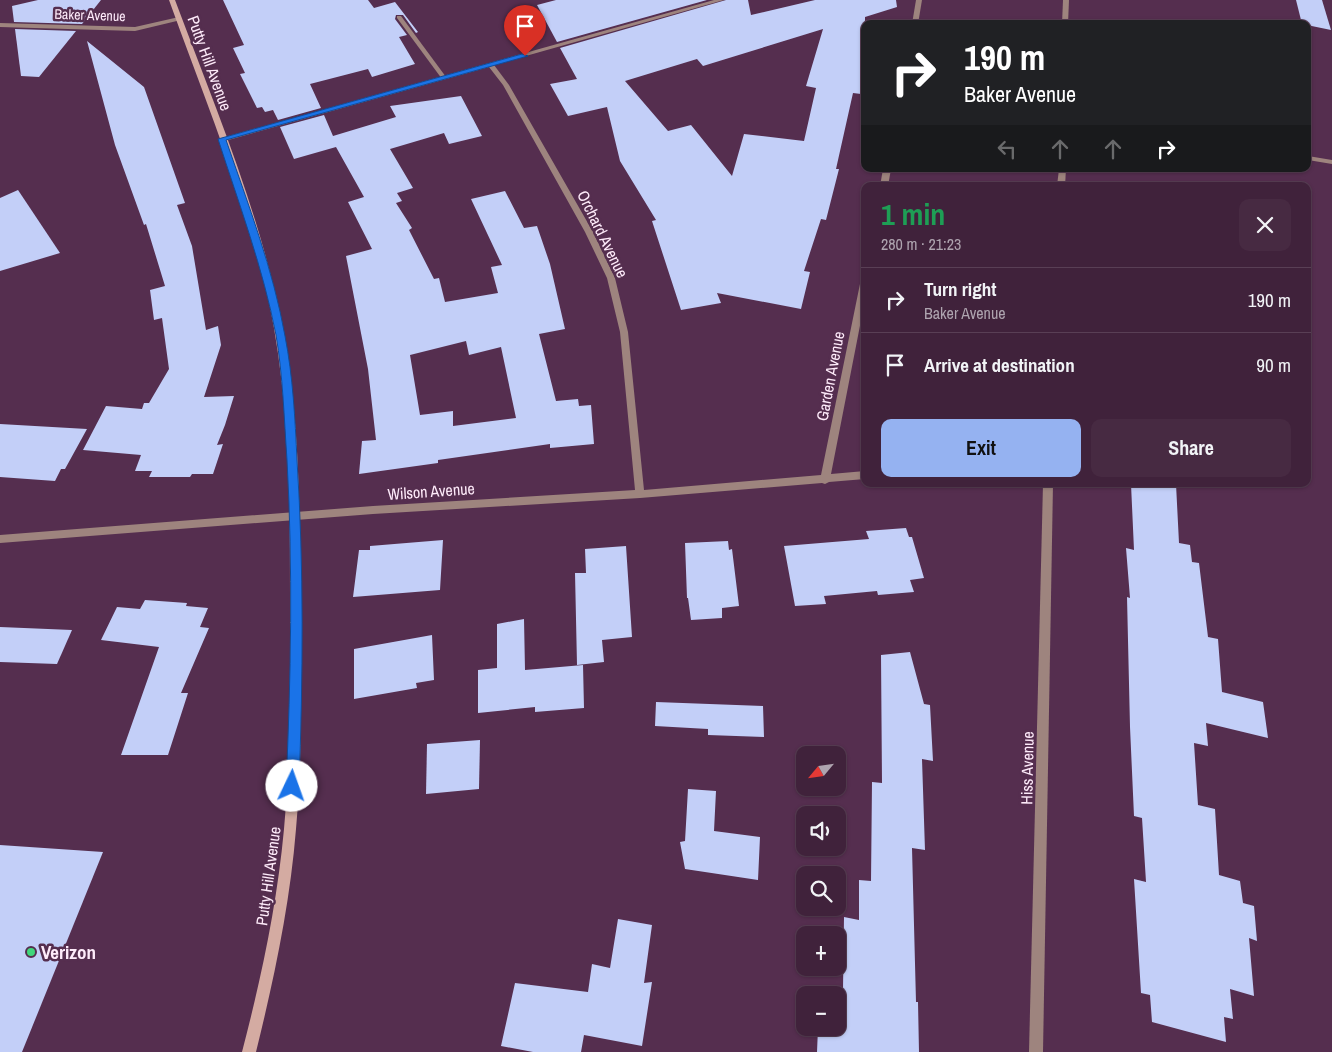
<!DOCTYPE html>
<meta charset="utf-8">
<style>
body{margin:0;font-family:"Archivo Narrow",sans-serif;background:#472a42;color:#f1f3f6;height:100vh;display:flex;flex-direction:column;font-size:19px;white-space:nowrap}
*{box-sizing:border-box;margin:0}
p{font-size:16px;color:#aea4af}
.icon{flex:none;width:28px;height:28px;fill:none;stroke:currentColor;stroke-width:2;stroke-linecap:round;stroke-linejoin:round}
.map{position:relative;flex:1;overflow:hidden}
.panel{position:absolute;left:861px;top:182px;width:450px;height:305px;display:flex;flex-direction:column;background:#40223b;border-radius:10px;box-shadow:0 1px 4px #0004,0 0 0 1px #593f55}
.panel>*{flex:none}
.top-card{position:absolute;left:861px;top:20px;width:450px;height:152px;border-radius:10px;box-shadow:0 1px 4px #0004,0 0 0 1px #593f55;background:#202124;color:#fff;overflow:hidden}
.needle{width:32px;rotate:241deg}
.tools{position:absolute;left:796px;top:746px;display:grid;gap:10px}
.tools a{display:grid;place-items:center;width:50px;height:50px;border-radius:10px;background:#40223b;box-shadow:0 1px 4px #0004,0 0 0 1px #593f55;font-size:25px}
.pin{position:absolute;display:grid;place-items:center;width:42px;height:42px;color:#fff;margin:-51px -21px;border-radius:50% 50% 50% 0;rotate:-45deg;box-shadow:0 0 5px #0007}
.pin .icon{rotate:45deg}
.me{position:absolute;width:55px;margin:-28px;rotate:3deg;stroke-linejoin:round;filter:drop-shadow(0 0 4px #0008)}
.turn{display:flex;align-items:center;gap:18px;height:105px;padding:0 20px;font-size:22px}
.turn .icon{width:65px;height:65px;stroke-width:2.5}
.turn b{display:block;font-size:35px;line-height:42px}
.lanes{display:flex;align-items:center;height:48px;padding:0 20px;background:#0003;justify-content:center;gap:25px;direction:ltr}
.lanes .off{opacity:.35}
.round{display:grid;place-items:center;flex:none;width:52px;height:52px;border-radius:10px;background:#472a42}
.overview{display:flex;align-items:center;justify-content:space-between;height:85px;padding:0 20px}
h1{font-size:30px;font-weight:700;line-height:38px;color:#1e9e55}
.primary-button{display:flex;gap:10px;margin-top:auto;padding:10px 20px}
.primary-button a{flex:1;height:58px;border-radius:10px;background:#95b2f1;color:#111;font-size:20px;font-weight:700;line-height:58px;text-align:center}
.primary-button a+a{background:#472a42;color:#f1f3f6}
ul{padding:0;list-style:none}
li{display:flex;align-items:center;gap:15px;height:65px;padding:0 20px;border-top:1px solid #593f55}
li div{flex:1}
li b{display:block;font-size:19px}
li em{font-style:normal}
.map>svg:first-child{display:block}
</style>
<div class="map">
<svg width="1332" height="1052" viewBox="0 0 1332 1052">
<rect width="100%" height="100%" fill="#552e4f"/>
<g fill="#c3cff8" fill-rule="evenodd">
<path d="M38 0H101L82 24 14 22 12 6Z"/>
<path d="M223 0H368L374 8 395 2 418 32 416 33 403 15H396L395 19 407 35 399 37 415 64 372 77 368 69 310 84 321 108 278 120 273 110 265 112 262 107 257 108 240 74 245 73 233 48 244 45Z"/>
<path d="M556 0H707L557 42 537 5Z"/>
<path d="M726 0H748L751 15 815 0H896L897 7 865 17V75L861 94 853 93 836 169H839L826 220 821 219 804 271 810 272 801 309 717 293 721 303 681 310 652 221 656 220 620 161 607 107 568 116 550 84 577 79 560 48ZM823 29 806 86 816 88 804 141 744 134 732 176 691 125 668 131 625 81 697 59 703 66Z"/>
<path d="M1296 0H1322L1331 30 1302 24Z"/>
<path d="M15 29 76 31 39 77 21 76Z"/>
<path d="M87 41 144 87 185 203 177 205 192 246 206 330 218 326 221 345 204 397 234 396 225 425 217 445 223 444 213 474H192L190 477H149L152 471H135L141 455 83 450 106 406 142 409 144 403H149L169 369 162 318 154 320 150 290 165 286 146 224 144 225 115 145Z"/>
<path d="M461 96 482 136 449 144 444 133 390 149 413 188 397 193 402 201 396 203 412 228 409 230 434 279 439 278 445 302 498 293 491 267 502 265 471 199 505 191 524 228 537 226 550 264 565 329 539 334 556 401 578 399 579 406 591 405 594 444 550 448V444L438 460V463L359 474 362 441 376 440 368 369 346 256 372 249 348 202 364 197 336 147 294 159 280 127 324 115 333 136 396 117 390 106ZM466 341 469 355 501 347 516 418 453 426V411L420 415 410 355Z"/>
<path d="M18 190 60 253 0 271V198Z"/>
<path d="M0 424 87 429 65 469H61L55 481 0 477Z"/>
<path d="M1131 484H1176L1179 543 1190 545 1192 562 1199 563 1208 637 1218 639 1222 692 1263 702 1268 738 1206 723 1208 746 1194 743 1198 805 1215 809 1219 875 1240 881 1243 903 1254 906 1257 941 1249 938 1254 996 1230 989 1233 1019 1224 1017 1226 1042 1152 1022 1150 995 1141 993 1134 879 1146 882 1142 818 1134 816 1130 727 1127 597 1130 598 1126 548 1134 550Z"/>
<path d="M906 528 909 537H912L924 578 910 580 914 592 878 595 877 591 824 596 826 604 795 606 784 546 869 539 866 531Z"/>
<path d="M443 540 440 590 353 597 359 550H370V546Z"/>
<path d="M728 541 729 550 732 549 739 606 722 608V618L691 620 688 598H687L685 543Z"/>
<path d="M626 546 632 637 602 640 604 662 577 665 575 573H586L585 549Z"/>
<path d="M145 600 187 603 186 606 208 608 200 627 209 628 181 693H188L168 755H121L159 647 101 640 117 607 140 609Z"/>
<path d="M524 619 525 670 583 665 584 708 535 712V707L478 713V670L497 668V624Z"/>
<path d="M0 627 72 630 57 664 0 662Z"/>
<path d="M432 635 434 680 416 683 417 688 354 699V649Z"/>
<path d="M910 652 924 704 930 705 933 761 922 759 925 850 912 848 916 1002H918L919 1052H817L818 1028H838V995H820V985L843 989 844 917 859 920V880L871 881 872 782 882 783 881 655Z"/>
<path d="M656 702 763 706 764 737 708 735V729L655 726Z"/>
<path d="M480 740 479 789 426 794 427 744Z"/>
<path d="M688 789 716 791 714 831 760 837 758 880 685 869 680 842 685 841Z"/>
<path d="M0 845 103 852 22 1052H0Z"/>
<path d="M618 919 652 925 644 983 652 982 642 1046 584 1035 581 1052H533L501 1046 515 983 588 992 592 964 610 968Z"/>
</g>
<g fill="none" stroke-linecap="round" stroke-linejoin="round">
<path fill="#9e847e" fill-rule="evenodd" d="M397 16H401L446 77V79H442L397 18Z"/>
<g fill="#9e847e" fill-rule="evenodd">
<path d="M714 0H724L494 65 509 85 593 232 615 278 628 332 644 490 821 475 861 279 865 276V300L831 474 865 471V479L829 482 825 484 822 483 640 498 373 514 0 543V535L373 506 635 490 620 332 607 278 585 232 503 85 489 67 225 141 218 139Z"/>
<path d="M916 0H922L918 24H912Z"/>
<path d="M1063 0H1069L1068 24H1062Z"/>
<path d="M179 17 182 19 181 20 135 31 0 27V23L135 27Z"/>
<path d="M1308 156 1332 160V164L1308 160Z"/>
<path d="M883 169H891L888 186H880Z"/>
<path d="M1059 169H1066L1065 186H1057Z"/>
<path d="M1043 484H1053L1043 1052H1029Z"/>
</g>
<path fill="#d4aba2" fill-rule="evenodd" d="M169 0H175C212 99 254 198 277 302 299 397 300 494 300 592 301 671 303 750 296 829 290 904 274 979 256 1052H242C261 979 277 905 284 829 291 751 290 671 290 592 290 495 289 397 269 302 246 198 205 100 169 0Z"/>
</g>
<path fill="#1a73e8" stroke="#114b97" d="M522 54 528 56 226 140C248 204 273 269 285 336 293 377 295 418 297 460 304 568 303 677 299 786L297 790 292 792 288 790 286 786C291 677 293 568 287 460 284 418 283 376 276 335 263 268 239 204 218 139Z"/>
<circle fill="#40d77c" stroke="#552e4f" stroke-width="2" cx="31" cy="952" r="5"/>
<g text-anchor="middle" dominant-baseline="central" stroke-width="5" stroke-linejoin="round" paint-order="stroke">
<g font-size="14" fill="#feebfa" stroke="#552e4f">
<text transform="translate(90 15) rotate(2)">Baker Avenue</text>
</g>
<g font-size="16" fill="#feebfa" stroke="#552e4f">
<text transform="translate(210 63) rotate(70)">Putty Hill Avenue</text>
<text transform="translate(603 234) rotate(64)">Orchard Avenue</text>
<text transform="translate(830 376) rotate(-79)">Garden Avenue</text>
<text transform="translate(431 491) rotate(-4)">Wilson Avenue</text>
<text transform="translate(1027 768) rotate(-89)">Hiss Avenue</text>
<text transform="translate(268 876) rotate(-82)">Putty Hill Avenue</text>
</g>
<g font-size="19" font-weight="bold" fill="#feebfa" stroke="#552e4f" text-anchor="start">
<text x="41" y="952">Verizon</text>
</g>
</g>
</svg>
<div class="tools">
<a><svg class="needle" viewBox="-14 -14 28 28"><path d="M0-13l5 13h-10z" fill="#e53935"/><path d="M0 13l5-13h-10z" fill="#aea4af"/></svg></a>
<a><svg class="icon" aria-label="sound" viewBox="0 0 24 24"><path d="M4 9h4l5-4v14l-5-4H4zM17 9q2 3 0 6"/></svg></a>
<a><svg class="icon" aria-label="search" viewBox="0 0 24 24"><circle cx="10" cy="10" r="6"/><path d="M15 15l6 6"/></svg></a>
<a>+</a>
<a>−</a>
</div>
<div class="pin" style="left:525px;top:56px;background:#d93025"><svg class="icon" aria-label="arrive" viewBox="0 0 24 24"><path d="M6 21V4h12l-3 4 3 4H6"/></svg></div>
<svg class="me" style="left:292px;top:786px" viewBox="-20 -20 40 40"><circle r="19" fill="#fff"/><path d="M0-13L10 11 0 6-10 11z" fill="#1a73e8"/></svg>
<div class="top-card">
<div class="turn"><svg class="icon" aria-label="right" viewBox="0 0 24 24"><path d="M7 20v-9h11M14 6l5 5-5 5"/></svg><div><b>190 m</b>Baker Avenue</div></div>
<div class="lanes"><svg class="icon off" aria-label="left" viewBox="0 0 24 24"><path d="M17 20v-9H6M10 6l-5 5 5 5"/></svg><svg class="icon off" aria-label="ahead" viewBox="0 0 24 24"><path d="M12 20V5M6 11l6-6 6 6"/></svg><svg class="icon off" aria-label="ahead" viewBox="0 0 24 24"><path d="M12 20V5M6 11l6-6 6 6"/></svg><svg class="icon" aria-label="right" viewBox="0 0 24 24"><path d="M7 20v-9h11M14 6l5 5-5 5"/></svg></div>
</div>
<section class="panel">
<div class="overview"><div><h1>1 min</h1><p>280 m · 21:23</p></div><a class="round"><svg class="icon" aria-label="close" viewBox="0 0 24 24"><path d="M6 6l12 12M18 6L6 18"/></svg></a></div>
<ul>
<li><svg class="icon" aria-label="right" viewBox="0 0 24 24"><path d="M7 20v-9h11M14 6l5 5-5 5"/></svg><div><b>Turn right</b><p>Baker Avenue</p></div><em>190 m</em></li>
<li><svg class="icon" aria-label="arrive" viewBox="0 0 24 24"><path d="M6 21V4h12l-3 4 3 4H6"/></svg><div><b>Arrive at destination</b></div><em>90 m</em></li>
</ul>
<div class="primary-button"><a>Exit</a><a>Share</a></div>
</section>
</div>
